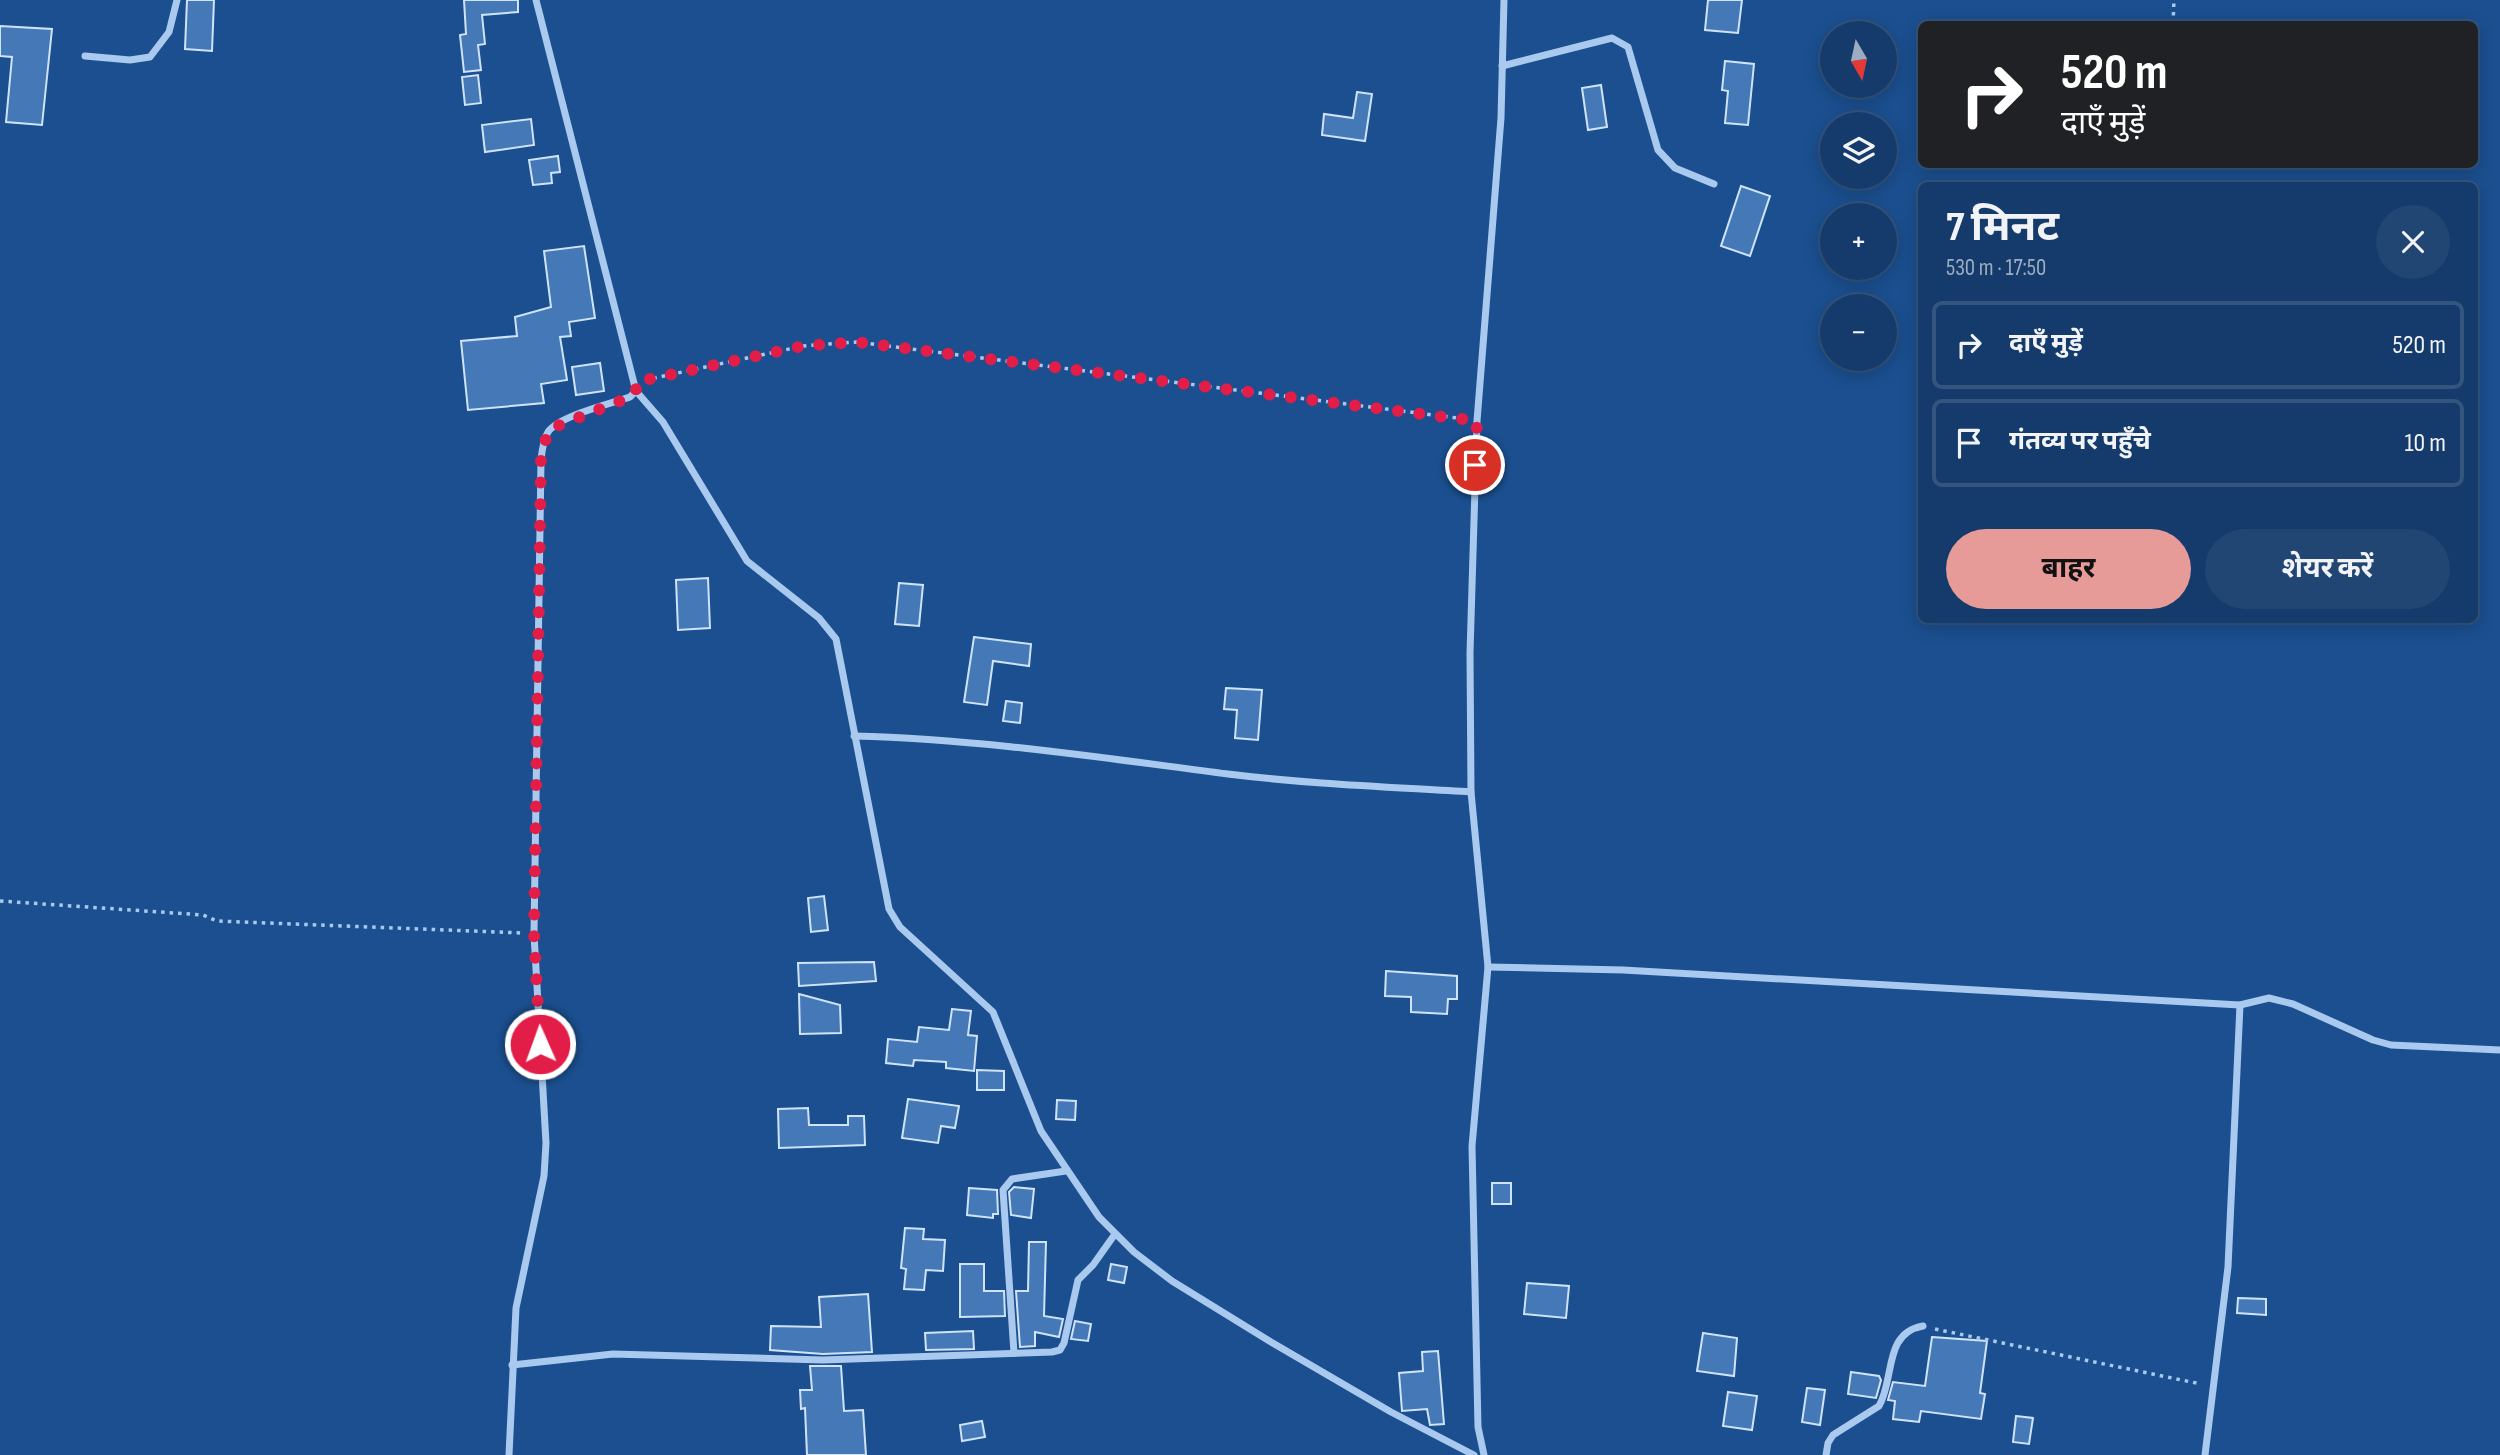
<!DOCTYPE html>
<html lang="hi">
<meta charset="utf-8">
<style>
body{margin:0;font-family:"Sofia Sans Condensed","Noto Sans Devanagari",sans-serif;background:#214673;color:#f1f3f6;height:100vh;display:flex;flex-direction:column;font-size:26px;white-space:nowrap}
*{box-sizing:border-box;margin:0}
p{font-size:23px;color:#9dadc1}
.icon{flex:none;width:38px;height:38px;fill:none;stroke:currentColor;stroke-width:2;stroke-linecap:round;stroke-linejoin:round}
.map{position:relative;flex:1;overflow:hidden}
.sheet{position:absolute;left:1918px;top:182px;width:560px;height:441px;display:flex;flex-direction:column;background:#143b6b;border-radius:10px;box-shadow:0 4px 18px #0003,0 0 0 2px #33557e}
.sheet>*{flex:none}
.guide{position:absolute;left:1918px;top:21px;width:560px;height:147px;border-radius:10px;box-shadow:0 4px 18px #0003,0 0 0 2px #33557e;background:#202124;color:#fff;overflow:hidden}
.needle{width:46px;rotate:171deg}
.tools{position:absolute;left:1820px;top:21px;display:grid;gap:14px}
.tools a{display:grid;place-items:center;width:77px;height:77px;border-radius:50%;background:#143b6b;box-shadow:0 4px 18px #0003,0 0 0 2px #33557e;font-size:35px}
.pin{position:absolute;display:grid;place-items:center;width:60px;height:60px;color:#fff;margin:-30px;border:4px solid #fff;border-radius:50%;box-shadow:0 2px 7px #0007}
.me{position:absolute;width:77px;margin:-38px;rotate:358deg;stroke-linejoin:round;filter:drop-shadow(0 0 5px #0008)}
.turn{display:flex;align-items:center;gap:24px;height:147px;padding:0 28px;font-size:32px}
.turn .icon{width:91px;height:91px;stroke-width:2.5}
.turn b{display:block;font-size:49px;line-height:60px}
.round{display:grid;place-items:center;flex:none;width:74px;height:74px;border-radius:37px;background:#214673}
.summary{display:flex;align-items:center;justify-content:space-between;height:119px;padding:0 28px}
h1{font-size:42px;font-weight:700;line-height:52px}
.cta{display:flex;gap:14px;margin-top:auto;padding:14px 28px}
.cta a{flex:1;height:80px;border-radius:42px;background:#e69b98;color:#111;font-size:28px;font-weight:700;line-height:80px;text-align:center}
.cta a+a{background:#214673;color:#f1f3f6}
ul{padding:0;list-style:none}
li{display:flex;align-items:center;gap:21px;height:88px;margin:0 14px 10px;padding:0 14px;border:4px solid #33557e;border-radius:10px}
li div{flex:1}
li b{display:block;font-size:26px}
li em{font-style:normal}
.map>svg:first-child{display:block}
</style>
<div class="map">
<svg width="2500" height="1455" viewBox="0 0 2500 1455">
<rect width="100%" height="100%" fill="#1b4f8f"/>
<g fill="#4478b7" stroke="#cfe3fa" stroke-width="2">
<path d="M187 0H214L212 51 185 49Z"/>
<path d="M464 0H518V12L482 15 485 44 478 45 481 70 464 72 460 35 466 34Z"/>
<path d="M1708 0H1742L1738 33 1705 30Z"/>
<path d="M0 26 52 29 42 125 6 122 12 57 0 56Z"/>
<path d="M1725 61 1754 64 1748 125 1725 123 1728 91 1722 90Z"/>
<path d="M478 75 481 103 465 105 462 77Z"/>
<path d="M1601 85 1607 127 1588 130 1582 88Z"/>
<path d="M1357 92 1372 94 1365 141 1322 135 1324 114 1353 118Z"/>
<path d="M531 119 534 145 485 152 482 125Z"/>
<path d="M558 156 560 172 551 173 552 183 533 185 529 160Z"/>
<path d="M1741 186 1770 196 1750 256 1721 246Z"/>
<path d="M584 246 595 318 569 322 571 336 560 337 567 380 541 384 544 403 468 410 461 341 517 336 515 317 551 307 544 251Z"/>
<path d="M600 363 604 391 576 395 572 367Z"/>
<path d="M708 578 710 628 678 630 676 580Z"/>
<path d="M899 583 923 585 919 626 895 624Z"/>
<path d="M974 637 1031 644 1029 666 993 661 987 705 964 702Z"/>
<path d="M1226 688 1262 690 1258 740 1235 738 1237 710 1224 709Z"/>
<path d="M1006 701 1022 703 1020 723 1003 721Z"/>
<path d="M824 896 828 930 811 932 808 898Z"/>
<path d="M874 962 876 981 799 986 798 963Z"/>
<path d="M1386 971 1457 976V999H1448L1447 1014 1411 1012V997L1385 996Z"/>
<path d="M799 994 840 1005 841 1033 800 1034Z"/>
<path d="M952 1009 971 1011 968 1035 977 1036 974 1071 946 1068V1062L914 1060 913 1066 886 1063 888 1039 917 1042 919 1027 949 1030Z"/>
<path d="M977 1070 1004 1071V1090H977Z"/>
<path d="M908 1099 959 1106 955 1128 941 1126 938 1143 902 1138Z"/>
<path d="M1057 1100 1076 1101 1075 1120 1056 1119Z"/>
<path d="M808 1108 809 1125H848V1116H864L865 1145 779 1148 778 1109Z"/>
<rect x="1492" y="1183" width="19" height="21"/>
<path d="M1014 1187 1034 1189 1031 1218 1011 1215 1009 1192Z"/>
<path d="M969 1188 997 1190 998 1214H993V1218L967 1215Z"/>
<path d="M905 1228 924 1229 923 1239 945 1240 943 1271 926 1270 924 1290 904 1289 906 1269 901 1268Z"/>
<path d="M1029 1242H1046L1044 1316 1063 1319 1059 1337 1035 1332V1346L1020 1347 1016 1291H1028Z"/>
<path d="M960 1264H984V1291H1004L1005 1316 960 1317Z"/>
<path d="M1111 1264 1127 1267 1124 1283 1108 1280Z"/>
<path d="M1527 1283 1569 1286 1566 1318 1524 1314Z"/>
<path d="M868 1294 872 1352 823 1354 770 1350 771 1326 821 1327 819 1297Z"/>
<path d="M2238 1298 2266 1299V1315L2237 1313Z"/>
<path d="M1075 1321 1091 1324 1088 1341 1071 1339Z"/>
<path d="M973 1331 974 1349 926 1350 925 1333Z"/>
<path d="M1703 1333 1737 1338 1734 1376 1697 1371Z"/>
<path d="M1932 1337 1987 1341 1980 1393 1985 1394 1981 1419 1921 1411 1919 1422 1893 1419 1895 1401 1888 1400 1893 1382 1925 1386Z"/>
<path d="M1438 1351 1444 1424 1430 1425 1427 1409 1402 1411 1399 1373 1423 1371 1422 1352Z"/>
<path d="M810 1366H841L844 1411 863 1410 866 1455H807L805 1408 801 1409 800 1390H812Z"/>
<path d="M1851 1372 1879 1376 1881 1380 1876 1398 1848 1394Z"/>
<path d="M1807 1388 1825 1390 1820 1425 1802 1422Z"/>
<path d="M1728 1392 1757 1396 1752 1430 1723 1426Z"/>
<path d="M2016 1416 2033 1418 2029 1444 2013 1442Z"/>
<path d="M982 1421 985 1437 962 1441 960 1425Z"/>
</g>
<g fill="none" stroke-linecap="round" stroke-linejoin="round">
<g stroke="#a9c9ee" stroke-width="3.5" stroke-dasharray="3.5 5" stroke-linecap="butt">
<path d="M2173 24 2174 0"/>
<path d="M645 380 803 346 856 342 1465 419"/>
<path d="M0 901 203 915 217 921 522 933"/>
<path d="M1935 1329 2201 1384"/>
</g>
<g stroke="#a9c9ee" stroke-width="7">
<path d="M85 56 130 60 150 57 169 32 177 0"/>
<path d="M1502 66 1612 38 1628 47 1658 150 1675 168 1714 184"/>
<path d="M636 391 663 422 747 561 819 618 836 639 889 909 900 927 993 1012 1041 1131 1099 1217 1134 1252 1172 1281 1271 1342 1391 1412 1474 1455"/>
<path d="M854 736C980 739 1103 758 1228 774 1308 784 1390 787 1471 792"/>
<path d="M1488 967 1623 970 2240 1005 2269 998 2293 1004 2373 1040 2391 1045 2500 1050"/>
<path d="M1014 1353 1003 1190 1012 1179 1066 1171"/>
<path d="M512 1365 613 1354 823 1360 1052 1352 1060 1350 1064 1343 1078 1280 1093 1265 1115 1234"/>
<path d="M509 1455 516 1308 544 1176 546 1143 534 934 541 460C542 451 543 440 548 432 559 416 610 404 630 397L636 391 536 0"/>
<path d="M1484 1455 1478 1427 1472 1146 1488 967 1471 792 1470 653 1477 421 1501 118 1504 0"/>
<path d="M1826 1455 1828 1443 1833 1435 1879 1406C1895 1379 1883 1333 1923 1326"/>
<path d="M2205 1455 2228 1267 2240 1005"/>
</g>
</g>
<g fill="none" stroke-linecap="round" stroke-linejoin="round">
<path stroke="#e11d48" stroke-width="12" stroke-dasharray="0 21.6" d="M540 1044 534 934 541 460 547 434 552 428 630 397 636 391V382L803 346 856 342 1477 421 1475 465"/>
</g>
</svg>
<div class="tools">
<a><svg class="needle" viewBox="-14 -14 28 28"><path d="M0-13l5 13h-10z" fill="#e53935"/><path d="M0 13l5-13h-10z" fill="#9dadc1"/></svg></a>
<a><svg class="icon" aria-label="layers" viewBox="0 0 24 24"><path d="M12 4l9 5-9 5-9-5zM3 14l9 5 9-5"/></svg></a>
<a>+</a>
<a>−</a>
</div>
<div class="pin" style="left:1475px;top:465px;background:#d93025"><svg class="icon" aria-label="arrive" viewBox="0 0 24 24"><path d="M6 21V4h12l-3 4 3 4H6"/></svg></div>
<svg class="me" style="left:540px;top:1044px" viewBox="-20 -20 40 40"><circle r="17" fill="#e11d48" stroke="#fff" stroke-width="3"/><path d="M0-11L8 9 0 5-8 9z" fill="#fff"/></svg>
<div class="guide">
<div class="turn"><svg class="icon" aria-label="right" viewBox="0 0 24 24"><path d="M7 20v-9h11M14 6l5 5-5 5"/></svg><div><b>520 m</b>दाएँ मुड़ें</div></div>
</div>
<section class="sheet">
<div class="summary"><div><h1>7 मिनट</h1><p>530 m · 17:50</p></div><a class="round"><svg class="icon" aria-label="close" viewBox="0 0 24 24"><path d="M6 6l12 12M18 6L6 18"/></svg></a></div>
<ul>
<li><svg class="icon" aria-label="right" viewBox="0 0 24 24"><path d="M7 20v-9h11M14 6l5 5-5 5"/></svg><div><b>दाएँ मुड़ें</b></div><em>520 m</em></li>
<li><svg class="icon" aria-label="arrive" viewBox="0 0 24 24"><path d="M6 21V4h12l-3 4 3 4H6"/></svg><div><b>गंतव्य पर पहुँचे</b></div><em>10 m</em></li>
</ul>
<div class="cta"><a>बाहर</a><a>शेयर करें</a></div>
</section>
</div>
